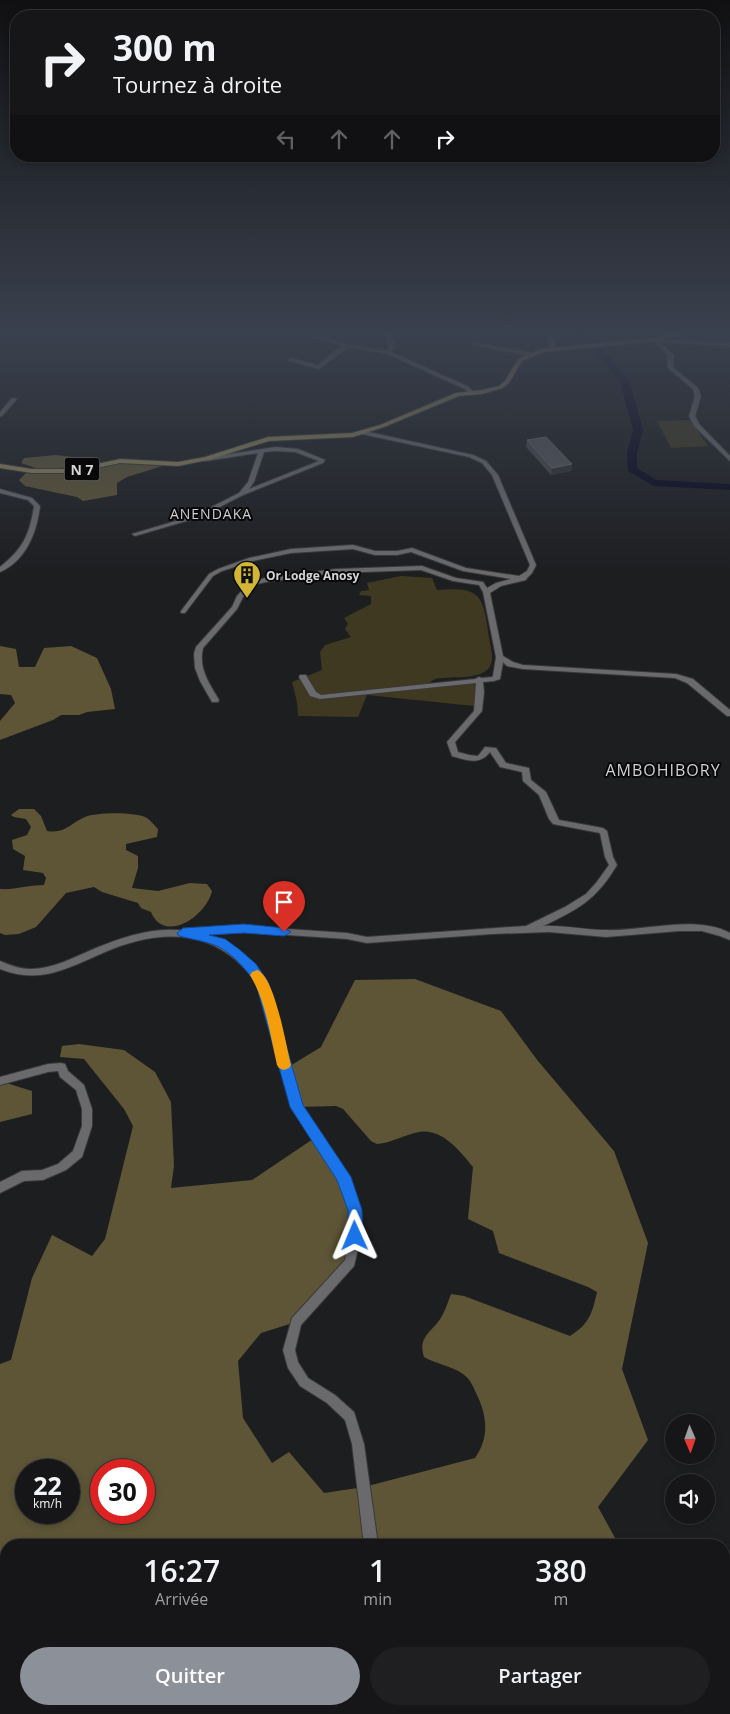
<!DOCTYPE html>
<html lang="fr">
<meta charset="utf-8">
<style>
body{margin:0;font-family:"Open Sans",sans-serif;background:#1f1f21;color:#f1f3f6;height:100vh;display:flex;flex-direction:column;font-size:19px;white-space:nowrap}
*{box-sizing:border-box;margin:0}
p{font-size:16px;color:#9e9fa2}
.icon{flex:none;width:28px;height:28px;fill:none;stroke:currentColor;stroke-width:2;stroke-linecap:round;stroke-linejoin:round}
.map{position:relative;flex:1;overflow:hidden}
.drawer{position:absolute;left:0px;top:1539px;width:730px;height:176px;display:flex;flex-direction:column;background:#161618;border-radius:20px 20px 0 0;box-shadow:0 2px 8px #0003,0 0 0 1px #353537}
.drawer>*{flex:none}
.banner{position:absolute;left:10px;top:10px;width:710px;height:152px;border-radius:20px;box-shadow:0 2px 8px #0003,0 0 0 1px #353537;background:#161618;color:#f1f3f6;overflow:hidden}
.needle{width:32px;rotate:178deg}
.fabs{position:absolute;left:665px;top:1414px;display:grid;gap:10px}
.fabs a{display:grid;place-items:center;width:50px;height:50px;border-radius:50%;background:#161618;box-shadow:0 2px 8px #0003,0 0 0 1px #353537;font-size:25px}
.speed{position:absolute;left:15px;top:1459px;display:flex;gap:10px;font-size:25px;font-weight:700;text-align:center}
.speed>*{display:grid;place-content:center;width:65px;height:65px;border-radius:50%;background:#161618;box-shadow:0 2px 8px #0003,0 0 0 1px #353537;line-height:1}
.speed small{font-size:12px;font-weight:400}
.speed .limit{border:8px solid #d22;background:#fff;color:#111}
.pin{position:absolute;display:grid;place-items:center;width:42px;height:42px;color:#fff;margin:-51px -21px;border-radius:50% 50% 50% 0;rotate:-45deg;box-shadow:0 0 5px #0007}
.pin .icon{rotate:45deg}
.me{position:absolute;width:55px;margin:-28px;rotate:359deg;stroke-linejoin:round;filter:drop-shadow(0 0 4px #0008)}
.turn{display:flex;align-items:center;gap:18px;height:105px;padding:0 20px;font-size:22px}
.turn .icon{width:65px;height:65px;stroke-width:2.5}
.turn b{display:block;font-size:35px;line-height:42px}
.lanes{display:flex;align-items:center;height:48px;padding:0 20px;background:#0003;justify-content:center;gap:25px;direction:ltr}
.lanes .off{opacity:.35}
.eta{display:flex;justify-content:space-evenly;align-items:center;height:85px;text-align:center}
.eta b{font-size:30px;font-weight:600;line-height:35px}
.button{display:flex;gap:10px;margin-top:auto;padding:10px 20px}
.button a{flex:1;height:58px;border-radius:30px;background:#8c9099;color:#fff;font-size:20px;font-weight:600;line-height:58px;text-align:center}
.button a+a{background:#1f1f21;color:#f1f3f6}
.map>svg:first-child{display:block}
</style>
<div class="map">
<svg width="730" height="1714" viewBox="0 0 730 1714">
<rect width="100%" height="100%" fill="#1d1e20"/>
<g fill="#3f3921">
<path d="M690 420 708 446 671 448 657 421Z"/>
<path d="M401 576 432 578 437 590C482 586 483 596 489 637 490 645 494 656 491 664 484 683 446 674 433 680 431 681 429 683 427 685L478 681 474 706 367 695 358 717 298 716 297 702 292 682 322 670 320 652 325 645 351 637 345 629 348 624 344 618 371 604V596L359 595 361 591 369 590 367 583Z"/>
</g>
<g fill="#5d5536" fill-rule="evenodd">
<path d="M56 455 72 457 68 464H78V467L39 469 21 463 24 458Z"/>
<path d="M124 461 166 465 127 477 117 483V495L83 501 77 497 25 486 19 480 28 471 57 473Z"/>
<path d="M0 646 16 649 19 667H35L44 648 71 646 97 658 111 689 115 709 87 712 79 715H61L53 720 0 740V721L15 703 11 695 0 694Z"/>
<path d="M19 809H34L41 816 47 831C66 834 70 823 85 817 98 812 136 812 147 818 151 821 155 826 158 829L157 837 126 844V850L138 856V868L132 888 158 891 190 883 207 884 212 891C207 915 165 945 151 912L141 908 138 903 102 892 94 887 66 893 36 927 19 934 5 935 0 933V889C15 890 28 885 44 885L46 878 43 873 23 870 25 856 13 849 12 840 27 835 31 827 26 819 14 817 11 815Z"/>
<path d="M415 979 501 1011 538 1061 614 1151 648 1243 622 1369 648 1440 598 1507 619 1545H6V1709H640L642 1714H0V1364L11 1360 32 1278 52 1235 92 1256 105 1239 133 1126 124 1109 84 1059 60 1057 62 1046 79 1044 124 1050 155 1072 171 1102 174 1166 171 1188 252 1180 316 1137 355 1211 350 1262 296 1322 261 1333 238 1361 243 1418 272 1463 289 1452 324 1493 364 1487 475 1458C490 1437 487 1415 476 1393 473 1386 470 1379 463 1374 452 1366 436 1364 424 1357 417 1336 433 1332 442 1316 446 1309 448 1301 451 1294L464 1296 570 1336C589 1324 592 1314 597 1292L588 1287 499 1253 493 1231 468 1219 473 1167C460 1151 442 1128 419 1132 404 1135 391 1143 377 1144L371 1141 343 1109 336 1106 297 1107 285 1069 321 1047 355 980ZM26 1470H69V1512H26ZM101 1470H144V1512H101Z"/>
<path d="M0 1081 32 1091V1114L0 1122Z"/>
</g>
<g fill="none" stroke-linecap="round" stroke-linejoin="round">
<path fill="#07071e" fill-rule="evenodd" d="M576 334H586L596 342 629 380 643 430 637 453V468L656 480 730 484V490L654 486 628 471 627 453 633 430 620 381 590 346Z"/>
<defs>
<g id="minor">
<path d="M305 334H313L346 344 387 351 389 348 386 334H391L395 348 391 352 469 387 473 392 468 393 465 389 387 354 349 347 319 369 289 361 288 360 291 358 318 365 332 353 343 346Z"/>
<path d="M548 334H553L555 348 550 347Z"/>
<path d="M654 338 730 343V347L659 342 674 355 673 366 674 368 698 388 701 396 695 416 699 424 730 456V461L694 426 689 416 695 396 693 389 670 370 667 366 668 355 652 341 651 340Z"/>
<path d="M474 342 529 352 532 354 529 356 472 345V343Z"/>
<path d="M12 398 17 399 2 416 0 417V412Z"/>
<path d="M364 431 473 455 486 461 498 475 536 565 532 573 527 578 526 580 501 586 490 593 503 656 513 662 523 665 676 674 693 679 730 710V716H727L687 683 675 678 523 669 507 666 503 662 500 679 494 681 483 682 484 692 482 711 455 742 458 752 469 755 478 756 485 747 496 748 506 763 529 768 531 780 546 792 559 820 603 828 607 831 613 857 617 865C596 900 579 909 543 926 563 925 584 930 604 930 641 932 696 914 730 933V940L720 936 702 931H679L606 937 549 932 492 934 367 943 347 939 243 932 204 935 218 939 235 949 251 962 265 979 302 1106 347 1174 361 1211V1236L354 1266 301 1325 295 1350 298 1362 308 1378 335 1395 354 1412 364 1444 378 1545H364L352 1444 345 1420 327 1403 300 1386 288 1368 283 1350 292 1318 345 1260 349 1236V1211L338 1179 292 1107 258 983C249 973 240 962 228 954 191 927 144 935 105 952 68 968 40 985 0 969V961C10 965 19 969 30 969 53 969 75 957 96 948 125 936 156 926 187 931L191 929 243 926 347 933 367 937 526 926 565 907 586 894 596 883 609 865 605 857 600 833 553 824 549 819 539 795 523 781 522 772 500 767 490 752C479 766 467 760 452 756L447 742 474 711 476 683 320 699 310 696 299 677 300 675H306L316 692 321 695 475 679 479 677 482 678 492 677 493 676 496 657 483 592 479 585 453 581 421 570 336 573 266 582 253 585 243 597 237 609 203 648C198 668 209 683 219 700L218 702H212L200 681 195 668 194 654 196 647 232 607 237 596 249 583 265 578 336 569 422 566 456 578 483 582 487 588 496 583 511 579 463 571 411 552 397 555H375L353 549 291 553 253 561 222 571 213 576 185 613H181V611L209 574 218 569 249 558 291 549 353 545 375 551H397L412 548 466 568 519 576 527 571 530 565 492 475 482 463 469 457 362 434 361 433Z"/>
<path d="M276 447 298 449 325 460 323 463 243 495 200 517 135 536 132 534 196 515 239 493 248 482 258 453 206 461 204 460V458ZM276 451 295 452 319 461 249 489 254 482 264 452Z"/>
<path d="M0 489 32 498 40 506C37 532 26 561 0 572V567C23 549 30 534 34 506L28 500 0 493Z"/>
<path d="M61 1063 65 1064 68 1071 84 1085 92 1109V1126L83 1154 82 1157 66 1170 43 1180 24 1181 0 1193V1182L22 1171 42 1170 58 1164 73 1151 82 1126V1109L76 1090 60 1077 58 1071 48 1072 0 1085V1077L48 1064Z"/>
<path d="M633 1709H647L649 1714H635Z"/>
</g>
<path id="major" d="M674 334H688L651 342 543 352 522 361 509 383 503 388 482 394 459 396 384 427 353 437 269 441 208 460 178 466 120 463 83 471 64 473H32L0 468V464L32 469H64L83 467 120 459 178 462 205 457 268 437 352 433 380 425 456 393 482 390 499 386 505 381 518 359 540 349 651 338Z"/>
</defs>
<use href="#minor" stroke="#39393b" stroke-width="2"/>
<use href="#major" stroke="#39393b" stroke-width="2"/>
<use href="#minor" fill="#6a6a6d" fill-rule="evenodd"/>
<use href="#major" fill="#8f8459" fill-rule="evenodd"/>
</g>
<path fill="#47474a" d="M527 440 572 464 571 471 551 475 526 447Z"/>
<path fill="#303033" d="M572 464 571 471 551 475 552 468Z"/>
<path fill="#565659" stroke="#6a6a6d" d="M546 437 572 464 552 468 527 440Z"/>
<linearGradient id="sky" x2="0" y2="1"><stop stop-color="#101012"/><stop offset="0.58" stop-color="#3a414e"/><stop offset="1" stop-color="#3a414e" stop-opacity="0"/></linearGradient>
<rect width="730" height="574" fill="url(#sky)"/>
<path fill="#1a73e8" stroke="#114b97" d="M244 924 284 928 291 932 284 936 244 933 209 935 225 939 240 950 256 964 268 982 303 1105 351 1177 362 1210 363 1236 361 1240 355 1242 350 1240 348 1236V1210L337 1180 290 1107 256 984C246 969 233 954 217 946 205 941 191 939 179 936L177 933 183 928Z"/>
<path fill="#f59e0b" d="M257 970C275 976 286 1046 291 1065L289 1068 284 1070 279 1068 277 1065C270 1034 266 1002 250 975L252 972Z"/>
<defs>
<symbol id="building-pin" viewBox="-11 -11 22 30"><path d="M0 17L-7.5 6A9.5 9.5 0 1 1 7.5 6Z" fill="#d3b635" stroke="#080809"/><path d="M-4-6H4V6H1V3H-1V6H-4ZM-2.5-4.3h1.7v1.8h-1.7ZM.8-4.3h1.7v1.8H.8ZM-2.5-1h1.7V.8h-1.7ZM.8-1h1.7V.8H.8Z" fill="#111"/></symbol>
</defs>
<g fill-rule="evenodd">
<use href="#building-pin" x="231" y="559" width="32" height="43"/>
</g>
<g text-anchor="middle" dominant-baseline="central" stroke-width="4" stroke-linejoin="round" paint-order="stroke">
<g font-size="12" font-weight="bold" fill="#d5d5d7" stroke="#080809" text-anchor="start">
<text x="266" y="575">Or Lodge Anosy</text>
</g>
<rect fill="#080809" stroke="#989899" stroke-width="1" x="64.5" y="457.5" width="35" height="23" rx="4"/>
<g font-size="14" font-weight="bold" fill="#d5d5d7">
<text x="82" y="469">N 7</text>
</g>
<g font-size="14" letter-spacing="1" fill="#d0d0d4" stroke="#080809">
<text x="211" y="513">ANENDAKA</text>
</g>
<g font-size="16" letter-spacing="1" fill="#d0d0d4" stroke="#080809">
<text x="663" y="770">AMBOHIBORY</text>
</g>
</g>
</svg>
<div class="fabs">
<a><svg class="needle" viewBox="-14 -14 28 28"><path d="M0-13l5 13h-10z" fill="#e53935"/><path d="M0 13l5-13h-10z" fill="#9e9fa2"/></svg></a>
<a><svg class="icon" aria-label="sound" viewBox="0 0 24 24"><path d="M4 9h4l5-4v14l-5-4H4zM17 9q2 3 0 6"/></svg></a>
</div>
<div class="speed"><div>22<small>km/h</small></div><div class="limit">30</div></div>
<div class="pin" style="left:284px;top:932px;background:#d93025"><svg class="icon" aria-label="arrive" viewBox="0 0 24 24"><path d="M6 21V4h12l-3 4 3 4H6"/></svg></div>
<svg class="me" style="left:355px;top:1236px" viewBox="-20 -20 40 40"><path d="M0-17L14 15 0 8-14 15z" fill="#1a73e8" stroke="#fff" stroke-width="4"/></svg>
<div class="banner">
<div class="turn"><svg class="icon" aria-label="right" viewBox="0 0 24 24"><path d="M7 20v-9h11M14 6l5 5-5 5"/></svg><div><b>300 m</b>Tournez à droite</div></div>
<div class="lanes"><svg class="icon off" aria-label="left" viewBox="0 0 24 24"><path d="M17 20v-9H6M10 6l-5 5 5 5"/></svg><svg class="icon off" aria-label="ahead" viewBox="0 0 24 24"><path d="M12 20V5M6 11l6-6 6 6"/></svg><svg class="icon off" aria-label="ahead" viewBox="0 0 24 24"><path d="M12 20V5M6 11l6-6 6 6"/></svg><svg class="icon" aria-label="right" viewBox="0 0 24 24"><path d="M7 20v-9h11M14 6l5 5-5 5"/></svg></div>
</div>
<section class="drawer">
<div class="eta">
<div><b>16:27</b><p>Arrivée</p></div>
<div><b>1</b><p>min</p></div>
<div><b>380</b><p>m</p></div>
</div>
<div class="button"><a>Quitter</a><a>Partager</a></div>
</section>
</div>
